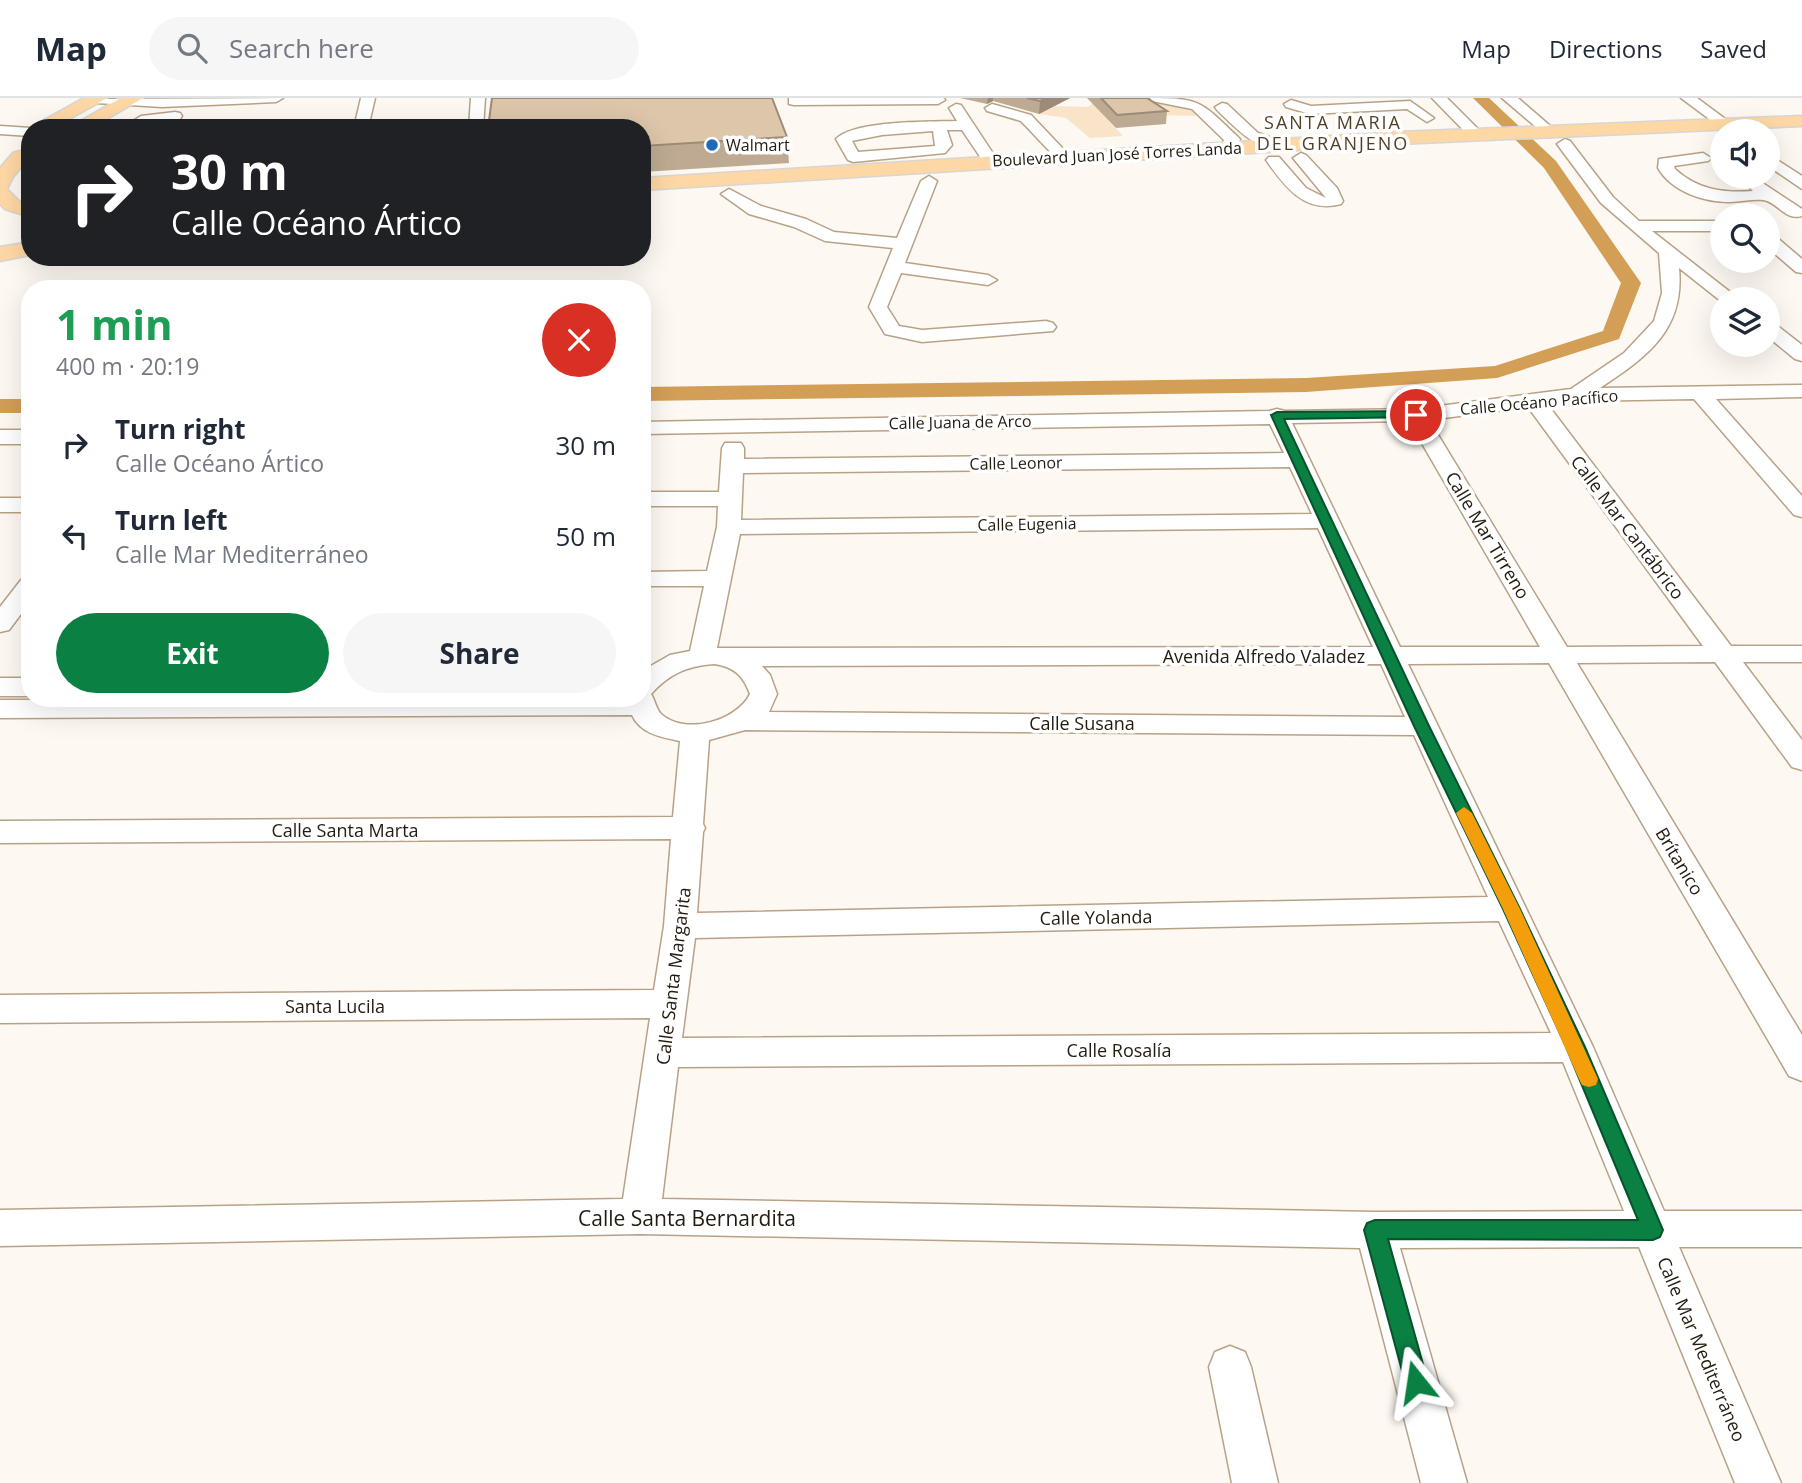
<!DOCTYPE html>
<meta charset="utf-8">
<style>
body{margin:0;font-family:"Open Sans",sans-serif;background:#f6f6f7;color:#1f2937;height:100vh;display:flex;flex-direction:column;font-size:26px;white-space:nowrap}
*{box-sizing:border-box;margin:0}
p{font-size:23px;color:#747a83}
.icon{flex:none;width:38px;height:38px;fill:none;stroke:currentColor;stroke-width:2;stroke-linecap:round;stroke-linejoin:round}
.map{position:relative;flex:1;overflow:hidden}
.drawer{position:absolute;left:21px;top:182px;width:630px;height:427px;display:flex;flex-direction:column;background:#fff;border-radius:28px;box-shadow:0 7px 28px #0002}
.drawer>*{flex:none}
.guide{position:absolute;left:21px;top:21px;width:630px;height:147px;border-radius:28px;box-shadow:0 7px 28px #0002;background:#202124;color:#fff;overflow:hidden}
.buttons{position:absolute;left:1710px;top:21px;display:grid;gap:14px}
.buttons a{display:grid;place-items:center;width:70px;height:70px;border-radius:50%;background:#fff;box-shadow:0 7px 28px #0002;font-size:35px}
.pin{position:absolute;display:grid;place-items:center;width:60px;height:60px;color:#fff;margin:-30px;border:4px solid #fff;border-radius:50%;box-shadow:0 2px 7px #0007}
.me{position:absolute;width:77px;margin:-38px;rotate:345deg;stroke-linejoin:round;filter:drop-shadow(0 0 5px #0008)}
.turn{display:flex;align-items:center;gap:24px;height:147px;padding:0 35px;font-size:32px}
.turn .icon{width:91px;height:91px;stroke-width:2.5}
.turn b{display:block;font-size:49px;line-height:60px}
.round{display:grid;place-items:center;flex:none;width:74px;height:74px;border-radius:37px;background:#f6f6f7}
.headline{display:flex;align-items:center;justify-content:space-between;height:119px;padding:0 35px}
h1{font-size:42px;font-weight:700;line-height:52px;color:#1e9e55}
.button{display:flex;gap:14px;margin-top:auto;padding:14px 35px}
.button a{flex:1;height:80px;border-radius:42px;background:#0b8043;color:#fff;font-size:28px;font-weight:700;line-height:80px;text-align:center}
.button a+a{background:#f6f6f7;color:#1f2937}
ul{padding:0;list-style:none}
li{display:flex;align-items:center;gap:21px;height:91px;padding:0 35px}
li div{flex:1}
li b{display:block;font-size:26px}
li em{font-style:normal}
header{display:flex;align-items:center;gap:42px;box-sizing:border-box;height:98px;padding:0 35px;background:#fff;border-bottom:2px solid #e0e1e3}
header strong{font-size:33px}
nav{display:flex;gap:38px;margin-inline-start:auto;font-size:24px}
.search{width:490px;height:63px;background:#f6f6f7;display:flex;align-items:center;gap:18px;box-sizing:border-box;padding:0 24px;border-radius:38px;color:#747a83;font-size:26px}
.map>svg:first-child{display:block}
</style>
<header>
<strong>Map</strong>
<div class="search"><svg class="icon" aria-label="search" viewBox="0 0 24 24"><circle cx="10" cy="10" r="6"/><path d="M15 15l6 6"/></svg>Search here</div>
<nav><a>Map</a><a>Directions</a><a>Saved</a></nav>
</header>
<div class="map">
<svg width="1802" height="1385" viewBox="0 0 1802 1385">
<rect width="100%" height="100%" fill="#fdf8f2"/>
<path fill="#f9e4c9" d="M1145 0 1190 7 1202 18 1103 16 1123 38 1090 40 1066 20 1039 16 1055 8 1088 9 1096 3Z"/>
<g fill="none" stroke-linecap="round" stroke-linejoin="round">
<g fill="#d39e56" fill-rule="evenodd">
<path d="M1473 0H1489L1556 63 1641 185 1619 241 1497 280 1306 294 642 303V289L1306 280 1495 268 1603 233 1621 185 1544 70Z"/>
<rect x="0" y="301" width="30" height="14"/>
</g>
<defs>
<g id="minor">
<path d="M283 0 276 4 162 9 96 5 89 1Z"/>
<path d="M361 0H375L368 30H354Z"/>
<path d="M471 0H485L483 30H469Z"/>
<path d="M789 0H944L945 2 938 6 794 7 789 6Z"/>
<path d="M1150 0C1201 0 1201 4 1237 38L1240 41 1237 50 1229 55 1224 53 1221 50 1224 42 1192 11 1152 3Z"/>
<path d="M1432 0H1447L1480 33 1482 36 1480 39H1470Z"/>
<path d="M1502 0H1518L1556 33 1554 36H1544Z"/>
<path d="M1681 0H1697L1732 26 1725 30 1720 29Z"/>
<path d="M1291 2 1311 8 1410 3 1434 20 1427 24 1407 11 1310 16 1286 9 1284 6Z"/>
<path d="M1222 5 1227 6 1258 35 1284 44 1287 47 1284 50C1258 56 1234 28 1217 12L1215 9Z"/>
<path d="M956 6 961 7 998 63 995 66H985L962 32H947L952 47 945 55 853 64 848 62 836 41C855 22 930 24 957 23L949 10ZM933 33 935 48 858 54 852 43 882 37Z"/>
<path d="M992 6 1031 17 1068 56 1071 59 1068 62H1058L1021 23 987 13 985 10Z"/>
<path d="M175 14 180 15 182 18 180 21C162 25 139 30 122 30L141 18Z"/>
<path d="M0 28 31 30 30 38 0 36Z"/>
<path d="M1565 41 1570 43 1613 99 1639 123H1722V133H1652L1739 201H1722V204L1679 170C1685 232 1647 259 1600 290L1802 287V299L1716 301 1802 398V419L1794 417 1694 301 1577 303 1548 307 1731 548H1802V564H1743L1802 642V672L1792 669 1715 564 1577 565 1802 937V983L1789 978 1549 565 1408 566 1593 949 1664 1113H1802V1149H1679L1781 1385H1735L1639 1149 1400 1150 1467 1385H1421L1360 1150 640 1136 0 1148V1112L623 1101 650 920 0 925V897L654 892 664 828 671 741 0 745V723L673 719 680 643C661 639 641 636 632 617L0 620V602L642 600V573L670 557 690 553 704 488H642V474L707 473 717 429 718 408H642V394H719L722 350 725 345H741L744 350V361L1284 355 1270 326 642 336V324L1269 313 1277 311 1285 313 1416 311 1571 291 1624 255 1654 223 1662 195 1659 155 1601 105 1557 46ZM1528 309 1703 548 1567 549 1429 322ZM1409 323 1540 549H1400L1292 325ZM1290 369 1312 416 741 422 743 375ZM1318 430 1373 549 717 550 740 436ZM714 566C734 569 743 577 750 596 737 623 685 638 661 616 656 611 655 602 651 596 669 576 687 568 714 566ZM1381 566 1405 619 769 614 777 596 770 577 762 568ZM745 632 1414 637 1488 799 697 815 703 734 705 730 703 726 709 642ZM1499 823 1551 935 682 940 695 840ZM1563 964 1624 1113 1375 1114 662 1101 678 969Z"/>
<path d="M1301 55 1306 57 1337 90 1343 103 1341 106C1305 116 1285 89 1266 62L1269 59H1279L1306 90 1326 100 1293 60Z"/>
<path d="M1703 55 1711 60 1708 63 1674 68 1675 71C1698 92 1723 95 1753 93L1747 87 1749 84H1761L1802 111V118C1785 123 1778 104 1763 102 1753 101 1741 104 1730 104 1704 104 1672 94 1658 70L1659 61Z"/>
<path d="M1768 56 1802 78V91L1768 68Z"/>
<path d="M929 78 937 83 905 165 988 177 997 182 988 187 901 175 887 209 899 228 922 232 1046 223 1053 225 1056 229 1053 233 922 244 885 236 869 209 893 150 825 143 794 129 749 116 721 96 729 91 761 108 806 121 834 134 897 140 921 83Z"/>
<path d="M1768 136 1774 137 1802 161V175L1796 174 1768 150Z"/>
<path d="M1768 224 1775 226 1802 247V263L1795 261 1768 239Z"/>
<rect x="0" y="332" width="30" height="14"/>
<rect x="0" y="400" width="30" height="14"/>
<path d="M30 480V504L9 532 0 534V509L21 482Z"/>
<rect x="0" y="580" width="30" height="18"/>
<path d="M1230 1248 1245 1254 1251 1269 1278 1385H1232L1209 1269 1215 1254Z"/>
</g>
<g id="major">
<path d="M84 0H107L53 30H30Z"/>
<path d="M121 0H143L91 30 70 29Z"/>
<path d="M1802 18V28L1398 46 642 92V80L1398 34Z"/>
<path d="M20 53 30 59 13 79 7 91 19 103 30 106V119L5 111 0 106V70L13 55Z"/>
<path d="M30 144V157L0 163V149Z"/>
</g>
</defs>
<use href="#minor" stroke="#b8a286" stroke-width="3"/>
<use href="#major" stroke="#d7d6d4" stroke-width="3"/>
<use href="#minor" fill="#fff" fill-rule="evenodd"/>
<use href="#major" fill="#fed8a4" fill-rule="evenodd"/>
</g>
<g fill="#beaa92">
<path d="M960 0H1070L1039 16 993 3 987 6Z"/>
<path d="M1087 0H1147L1167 13 1166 26 1116 30Z"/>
<path d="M642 30 787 39 789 65 642 74Z"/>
</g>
<g fill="#9b8b77">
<path d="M988 0H993V3L987 6Z"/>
<path d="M1047 0H1070L1039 16 1040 3Z"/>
</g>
<g fill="#ddc6aa" stroke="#9b8b77" stroke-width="2">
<path d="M492 0H772L787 39 642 48V30H488Z"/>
<path d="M1027 0H1047L1040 3Z"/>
<path d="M1101 0H1147L1167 13 1117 17Z"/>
</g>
<path fill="#0b8043" stroke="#07532c" stroke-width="2" d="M1416 313 1420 314V319L1284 321 1429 628 1520 811 1585 949 1663 1132 1660 1139 1653 1142 1388 1141 1428 1284 1424 1292 1416 1295 1408 1292 1405 1284 1364 1132 1367 1125 1375 1122H1638L1566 949 1503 811 1414 628 1271 317 1277 314Z"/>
<path fill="#f59e0b" d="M1464 709 1472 715 1520 811 1598 981 1596 987 1589 989 1582 987 1579 981 1503 811 1456 715Z"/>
<circle fill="#1c6ab9" stroke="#fff" stroke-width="2.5" cx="712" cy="47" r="7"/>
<g text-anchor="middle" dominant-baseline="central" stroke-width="7" stroke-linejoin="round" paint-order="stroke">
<g font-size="16" fill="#231b10" stroke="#fff" text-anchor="start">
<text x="726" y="47">Walmart</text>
</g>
<g font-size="16" fill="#231b10" stroke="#fff">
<text transform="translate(1117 56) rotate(-3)">Boulevard Juan José Torres Landa</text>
<text transform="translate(1539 304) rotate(-5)">Calle Océano Pacífico</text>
<text transform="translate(960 324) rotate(-1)">Calle Juana de Arco</text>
<text transform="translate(1016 365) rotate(-1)">Calle Leonor</text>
<text transform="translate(1027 426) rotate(-1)">Calle Eugenia</text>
</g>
<g font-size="18" letter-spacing="2" fill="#523f26" stroke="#fff">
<text x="1333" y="24">SANTA MARIA<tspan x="1333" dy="21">DEL GRANJENO</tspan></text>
</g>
<g font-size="18" fill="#231b10" stroke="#fff">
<text transform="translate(1628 429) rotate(53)">Calle Mar Cantábrico</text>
<text transform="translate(1488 437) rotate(59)">Calle Mar Tirreno</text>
<text x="1264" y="558">Avenida Alfredo Valadez</text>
<text x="1082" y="625">Calle Susana</text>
<text x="345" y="732">Calle Santa Marta</text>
<text transform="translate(1680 763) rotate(59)">Brítanico</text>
<text transform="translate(1096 819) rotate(-1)">Calle Yolanda</text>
<text transform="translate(673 878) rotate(-83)">Calle Santa Margarita</text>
<text x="335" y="908">Santa Lucila</text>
<text x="1119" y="952">Calle Rosalía</text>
<text transform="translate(1702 1251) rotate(67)">Calle Mar Mediterráneo</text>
</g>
<g font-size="21" fill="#231b10" stroke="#fff">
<text x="687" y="1120">Calle Santa Bernardita</text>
</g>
</g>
</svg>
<div class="buttons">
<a><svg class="icon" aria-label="sound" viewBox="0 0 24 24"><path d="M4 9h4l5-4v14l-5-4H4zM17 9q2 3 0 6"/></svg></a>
<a><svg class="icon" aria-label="search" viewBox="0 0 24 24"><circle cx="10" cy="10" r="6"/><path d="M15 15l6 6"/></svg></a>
<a><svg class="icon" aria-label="layers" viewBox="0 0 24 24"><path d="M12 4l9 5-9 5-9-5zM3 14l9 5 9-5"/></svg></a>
</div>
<div class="pin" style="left:1416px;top:317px;background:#d93025"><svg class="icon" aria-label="arrive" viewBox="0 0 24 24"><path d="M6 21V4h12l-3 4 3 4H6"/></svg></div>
<svg class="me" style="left:1416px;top:1284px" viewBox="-20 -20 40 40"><path d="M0-17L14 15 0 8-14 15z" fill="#0b8043" stroke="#fff" stroke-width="4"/></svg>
<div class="guide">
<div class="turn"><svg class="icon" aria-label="right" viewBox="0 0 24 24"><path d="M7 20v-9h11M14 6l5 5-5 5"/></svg><div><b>30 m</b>Calle Océano Ártico</div></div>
</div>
<section class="drawer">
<div class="headline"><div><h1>1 min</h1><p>400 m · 20:19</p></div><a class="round" style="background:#d93025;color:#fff"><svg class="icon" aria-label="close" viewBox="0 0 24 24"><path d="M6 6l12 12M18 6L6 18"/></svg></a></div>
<ul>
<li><svg class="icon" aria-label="right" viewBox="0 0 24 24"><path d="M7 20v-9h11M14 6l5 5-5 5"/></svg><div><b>Turn right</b><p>Calle Océano Ártico</p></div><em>30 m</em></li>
<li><svg class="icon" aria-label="left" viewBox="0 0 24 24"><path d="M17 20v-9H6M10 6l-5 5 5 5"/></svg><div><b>Turn left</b><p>Calle Mar Mediterráneo</p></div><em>50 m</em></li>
</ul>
<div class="button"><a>Exit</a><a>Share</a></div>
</section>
</div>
